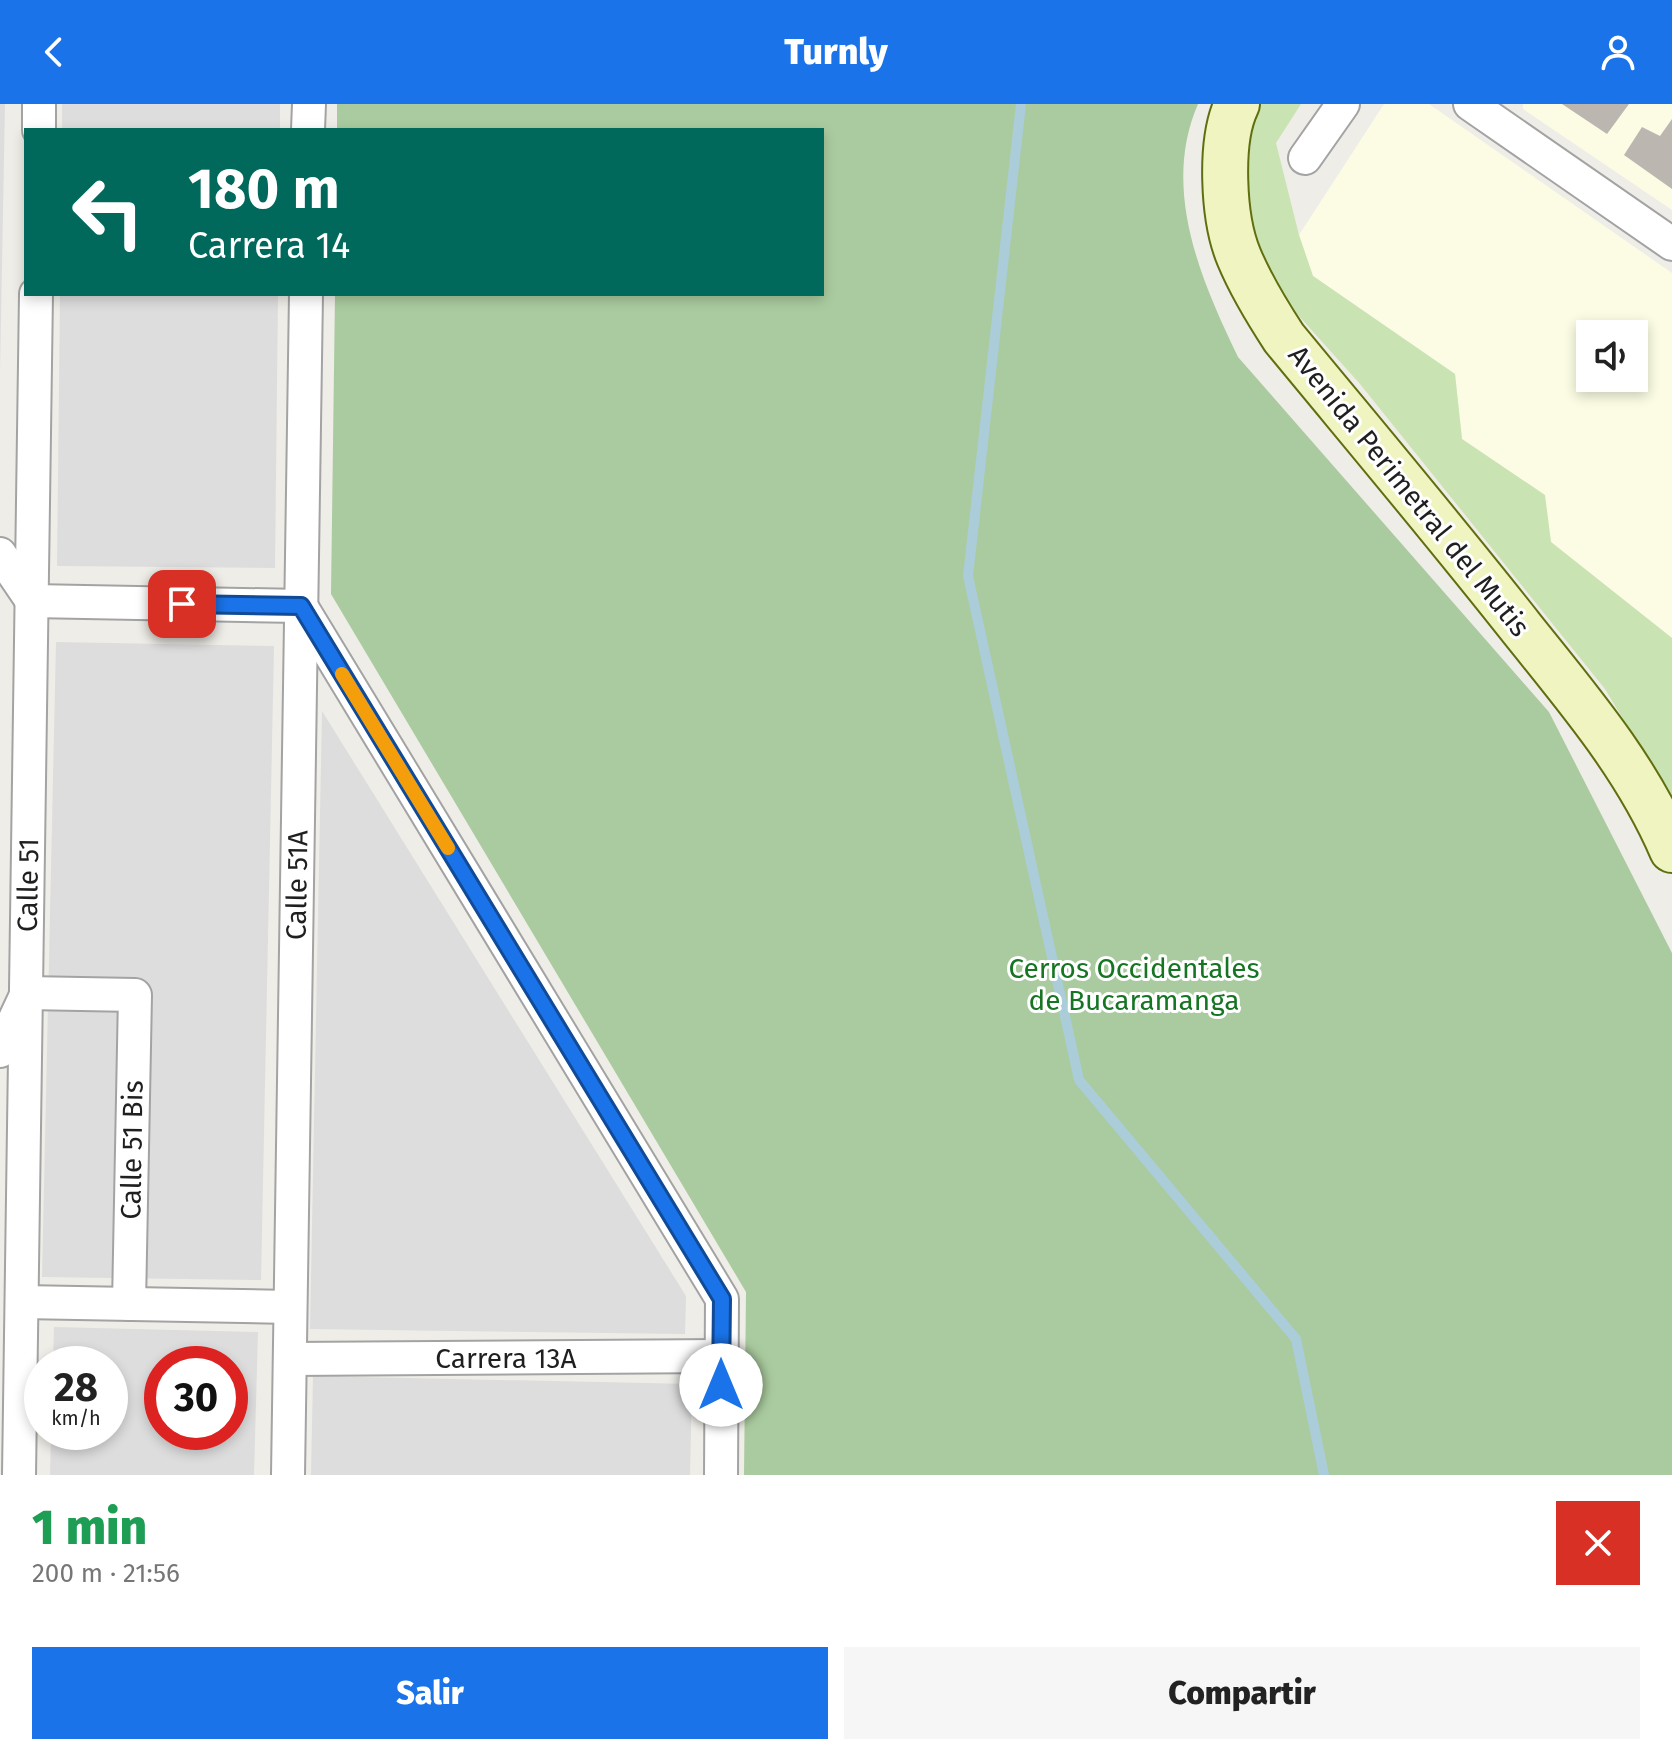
<!DOCTYPE html>
<html lang="es">
<meta charset="utf-8">
<style>
body{margin:0;font-family:"Fira Sans",sans-serif;background:#f6f6f6;color:#222;height:100vh;display:flex;flex-direction:column;font-size:30px;white-space:nowrap}
*{box-sizing:border-box;margin:0}
p{font-size:26px;color:#767676}
.icon{flex:none;width:44px;height:44px;fill:none;stroke:currentColor;stroke-width:2;stroke-linecap:round;stroke-linejoin:round}
.map{position:relative;height:1371px;overflow:hidden}
.drawer{display:flex;flex-direction:column;background:#fff;flex:1}
.drawer>*{flex:none}
.banner{position:absolute;left:24px;top:24px;width:800px;height:168px;border-radius:0px;box-shadow:0 4px 12px #0003;background:#00695c;color:#fff;overflow:hidden}
.tools{position:absolute;left:1576px;top:216px;display:grid;gap:16px}
.tools a{display:grid;place-items:center;width:72px;height:72px;border-radius:0px;background:#fff;box-shadow:0 4px 12px #0003;font-size:40px}
.speed{position:absolute;left:24px;top:1242px;display:flex;gap:16px;font-size:40px;font-weight:700;text-align:center}
.speed>*{display:grid;place-content:center;width:104px;height:104px;border-radius:50%;background:#fff;box-shadow:0 4px 12px #0003;line-height:1}
.speed small{font-size:20px;font-weight:400}
.speed .limit{border:12px solid #d22;background:#fff;color:#111}
.pin{position:absolute;display:grid;place-items:center;width:68px;height:68px;color:#fff;margin:-34px;border-radius:16px;box-shadow:0 4px 12px #0006}
.me{position:absolute;width:88px;margin:-44px;rotate:0deg;stroke-linejoin:round;filter:drop-shadow(0 0 6px #0008)}
.turn{display:flex;align-items:center;gap:28px;height:168px;padding:0 32px;font-size:36px}
.turn .icon{width:104px;height:104px;stroke-width:2.5}
.turn b{display:block;font-size:56px;line-height:68px}
.round{display:grid;place-items:center;flex:none;width:84px;height:84px;border-radius:0px;background:#f6f6f6}
.head{display:flex;align-items:center;justify-content:space-between;height:136px;padding:0 32px}
h1{font-size:48px;font-weight:800;line-height:60px;color:#1e9e55}
.cta{display:flex;gap:16px;margin-top:auto;padding:16px 32px}
.cta a{flex:1;height:92px;border-radius:0px;background:#1a73e8;color:#fff;font-size:32px;font-weight:800;line-height:92px;text-align:center}
.cta a+a{background:#f6f6f6;color:#222}
header{display:flex;justify-content:space-between;align-items:center;height:104px;padding:0 32px;background:#1a73e8;color:#fff;font-size:36px;font-weight:800}
.map>svg:first-child{display:block}
</style>
<header><svg class="icon" aria-label="back" viewBox="0 0 24 24"><path d="M15 5l-7 7 7 7"/></svg>Turnly<svg class="icon" aria-label="person" viewBox="0 0 24 24"><circle cx="12" cy="8" r="4"/><path d="M4 21q1-7 8-7t8 7"/></svg></header>
<div class="map">
<svg width="1672" height="1371" viewBox="0 0 1672 1371">
<rect width="100%" height="100%" fill="#efede7"/>
<g fill="#ddd" fill-rule="evenodd">
<path d="M0 0H5L0 268Z"/>
<rect x="62" y="0" width="218" height="26"/>
<path d="M60 190H278L275 464 57 462Z"/>
<path d="M56 538 274 542 261 1176 42 1173Z"/>
<path d="M322 607 686 1192 685 1230 310 1225Z"/>
<path d="M54 1223 258 1228 254 1371H50L51 1328H110V1260H53ZM230 1260V1328H162V1260Z"/>
<path d="M313 1272 692 1280 690 1371H311Z"/>
</g>
<g fill="#fbfce3" fill-rule="evenodd">
<path d="M1384 0H1429L1672 169V534L1551 438 1544 391 1462 335 1455 270 1313 172 1299 131ZM1590 230H1634V274H1590Z"/>
<path d="M1523 0H1672V106L1523 5Z"/>
</g>
<path fill="#c9e4b2" d="M1260 0H1301L1276 39 1299 131 1313 172 1455 270 1462 335 1545 391 1551 438 1672 534V697L1605 585 1360 280 1281 192 1256 134 1243 78 1245 35Z"/>
<path fill="#aacb9f" d="M337 0H1198C1161 85 1201 176 1238 253L1549 608 1672 849V1371H744L746 1188 331 490 335 190H822V26H337Z"/>
<g fill="none" stroke-linecap="round" stroke-linejoin="round">
<path stroke="#abcdd9" stroke-width="10" d="M1021 0 968 472 1079 976 1296 1235 1324 1371"/>
</g>
<g fill="#bcb6b0">
<path d="M1562 0H1629L1607 30Z"/>
<path d="M1672 15V85L1624 51 1642 23 1660 32Z"/>
</g>
<g fill="none" stroke-linecap="round" stroke-linejoin="round">
<defs>
<g id="street">
<path d="M1470 0 1672 140"/>
<path d="M39 26V0"/>
<path d="M308 26 309 0"/>
<path d="M1305 54 1343 0"/>
<path d="M0 450 32 497 301 502 722 1195 721 1371"/>
<path d="M0 947 27 889 135 891 129 1200"/>
<path d="M22 1198 290 1203"/>
<path d="M290 1255 722 1252"/>
<path d="M19 1371 36 190"/>
<path d="M288 1371 306 190"/>
</g>
<path id="secondary" d="M1237 0C1219 37 1223 115 1239 153 1251 182 1267 208 1284 234 1364 331 1445 427 1523 526 1579 596 1636 662 1672 746"/>
</defs>
<use href="#street" stroke="#a3a3a3" stroke-width="36"/>
<use href="#secondary" stroke="#606e0f" stroke-width="48"/>
<use href="#street" stroke="#fff" stroke-width="32"/>
<use href="#secondary" stroke="#eff4c0" stroke-width="44"/>
</g>
<g fill="none" stroke-linecap="round" stroke-linejoin="round">
<defs>
<path id="route" d="M182 500 301 502 722 1195 721 1281"/>
</defs>
<use href="#route" stroke="#114b97" stroke-width="20"/>
<use href="#route" stroke="#1a73e8" stroke-width="14"/>
<path stroke="#f59e0b" stroke-width="14" d="M342 570 448 744"/>
</g>
<g text-anchor="middle" dominant-baseline="central" stroke-width="6" stroke-linejoin="round" paint-order="stroke">
<g font-size="28" fill="#1f1f1f" stroke="#fff">
<text transform="translate(1409 387) rotate(51)">Avenida Perimetral del Mutis</text>
<text transform="translate(28 781) rotate(-89)">Calle 51</text>
<text transform="translate(297 781) rotate(-89)">Calle 51A</text>
<text transform="translate(132 1046) rotate(-89)">Calle 51 Bis</text>
<text x="506" y="1254">Carrera 13A</text>
</g>
<g font-size="28" fill="#167522" stroke="#fff">
<text x="1134" y="864">Cerros Occidentales<tspan x="1134" dy="32">de Bucaramanga</tspan></text>
</g>
</g>
</svg>
<div class="tools">
<a><svg class="icon" aria-label="sound" viewBox="0 0 24 24"><path d="M4 9h4l5-4v14l-5-4H4zM17 9q2 3 0 6"/></svg></a>
</div>
<div class="speed"><div>28<small>km/h</small></div><div class="limit">30</div></div>
<div class="pin" style="left:182px;top:500px;background:#d93025"><svg class="icon" aria-label="arrive" viewBox="0 0 24 24"><path d="M6 21V4h12l-3 4 3 4H6"/></svg></div>
<svg class="me" style="left:721px;top:1281px" viewBox="-20 -20 40 40"><circle r="19" fill="#fff"/><path d="M0-13L10 11 0 6-10 11z" fill="#1a73e8"/></svg>
<div class="banner">
<div class="turn"><svg class="icon" aria-label="left" viewBox="0 0 24 24"><path d="M17 20v-9H6M10 6l-5 5 5 5"/></svg><div><b>180 m</b>Carrera 14</div></div>
</div>
</div>
<section class="drawer">
<div class="head"><div><h1>1 min</h1><p>200 m · 21:56</p></div><a class="round" style="background:#d93025;color:#fff"><svg class="icon" aria-label="close" viewBox="0 0 24 24"><path d="M6 6l12 12M18 6L6 18"/></svg></a></div>
<div class="cta"><a>Salir</a><a>Compartir</a></div>
</section>
